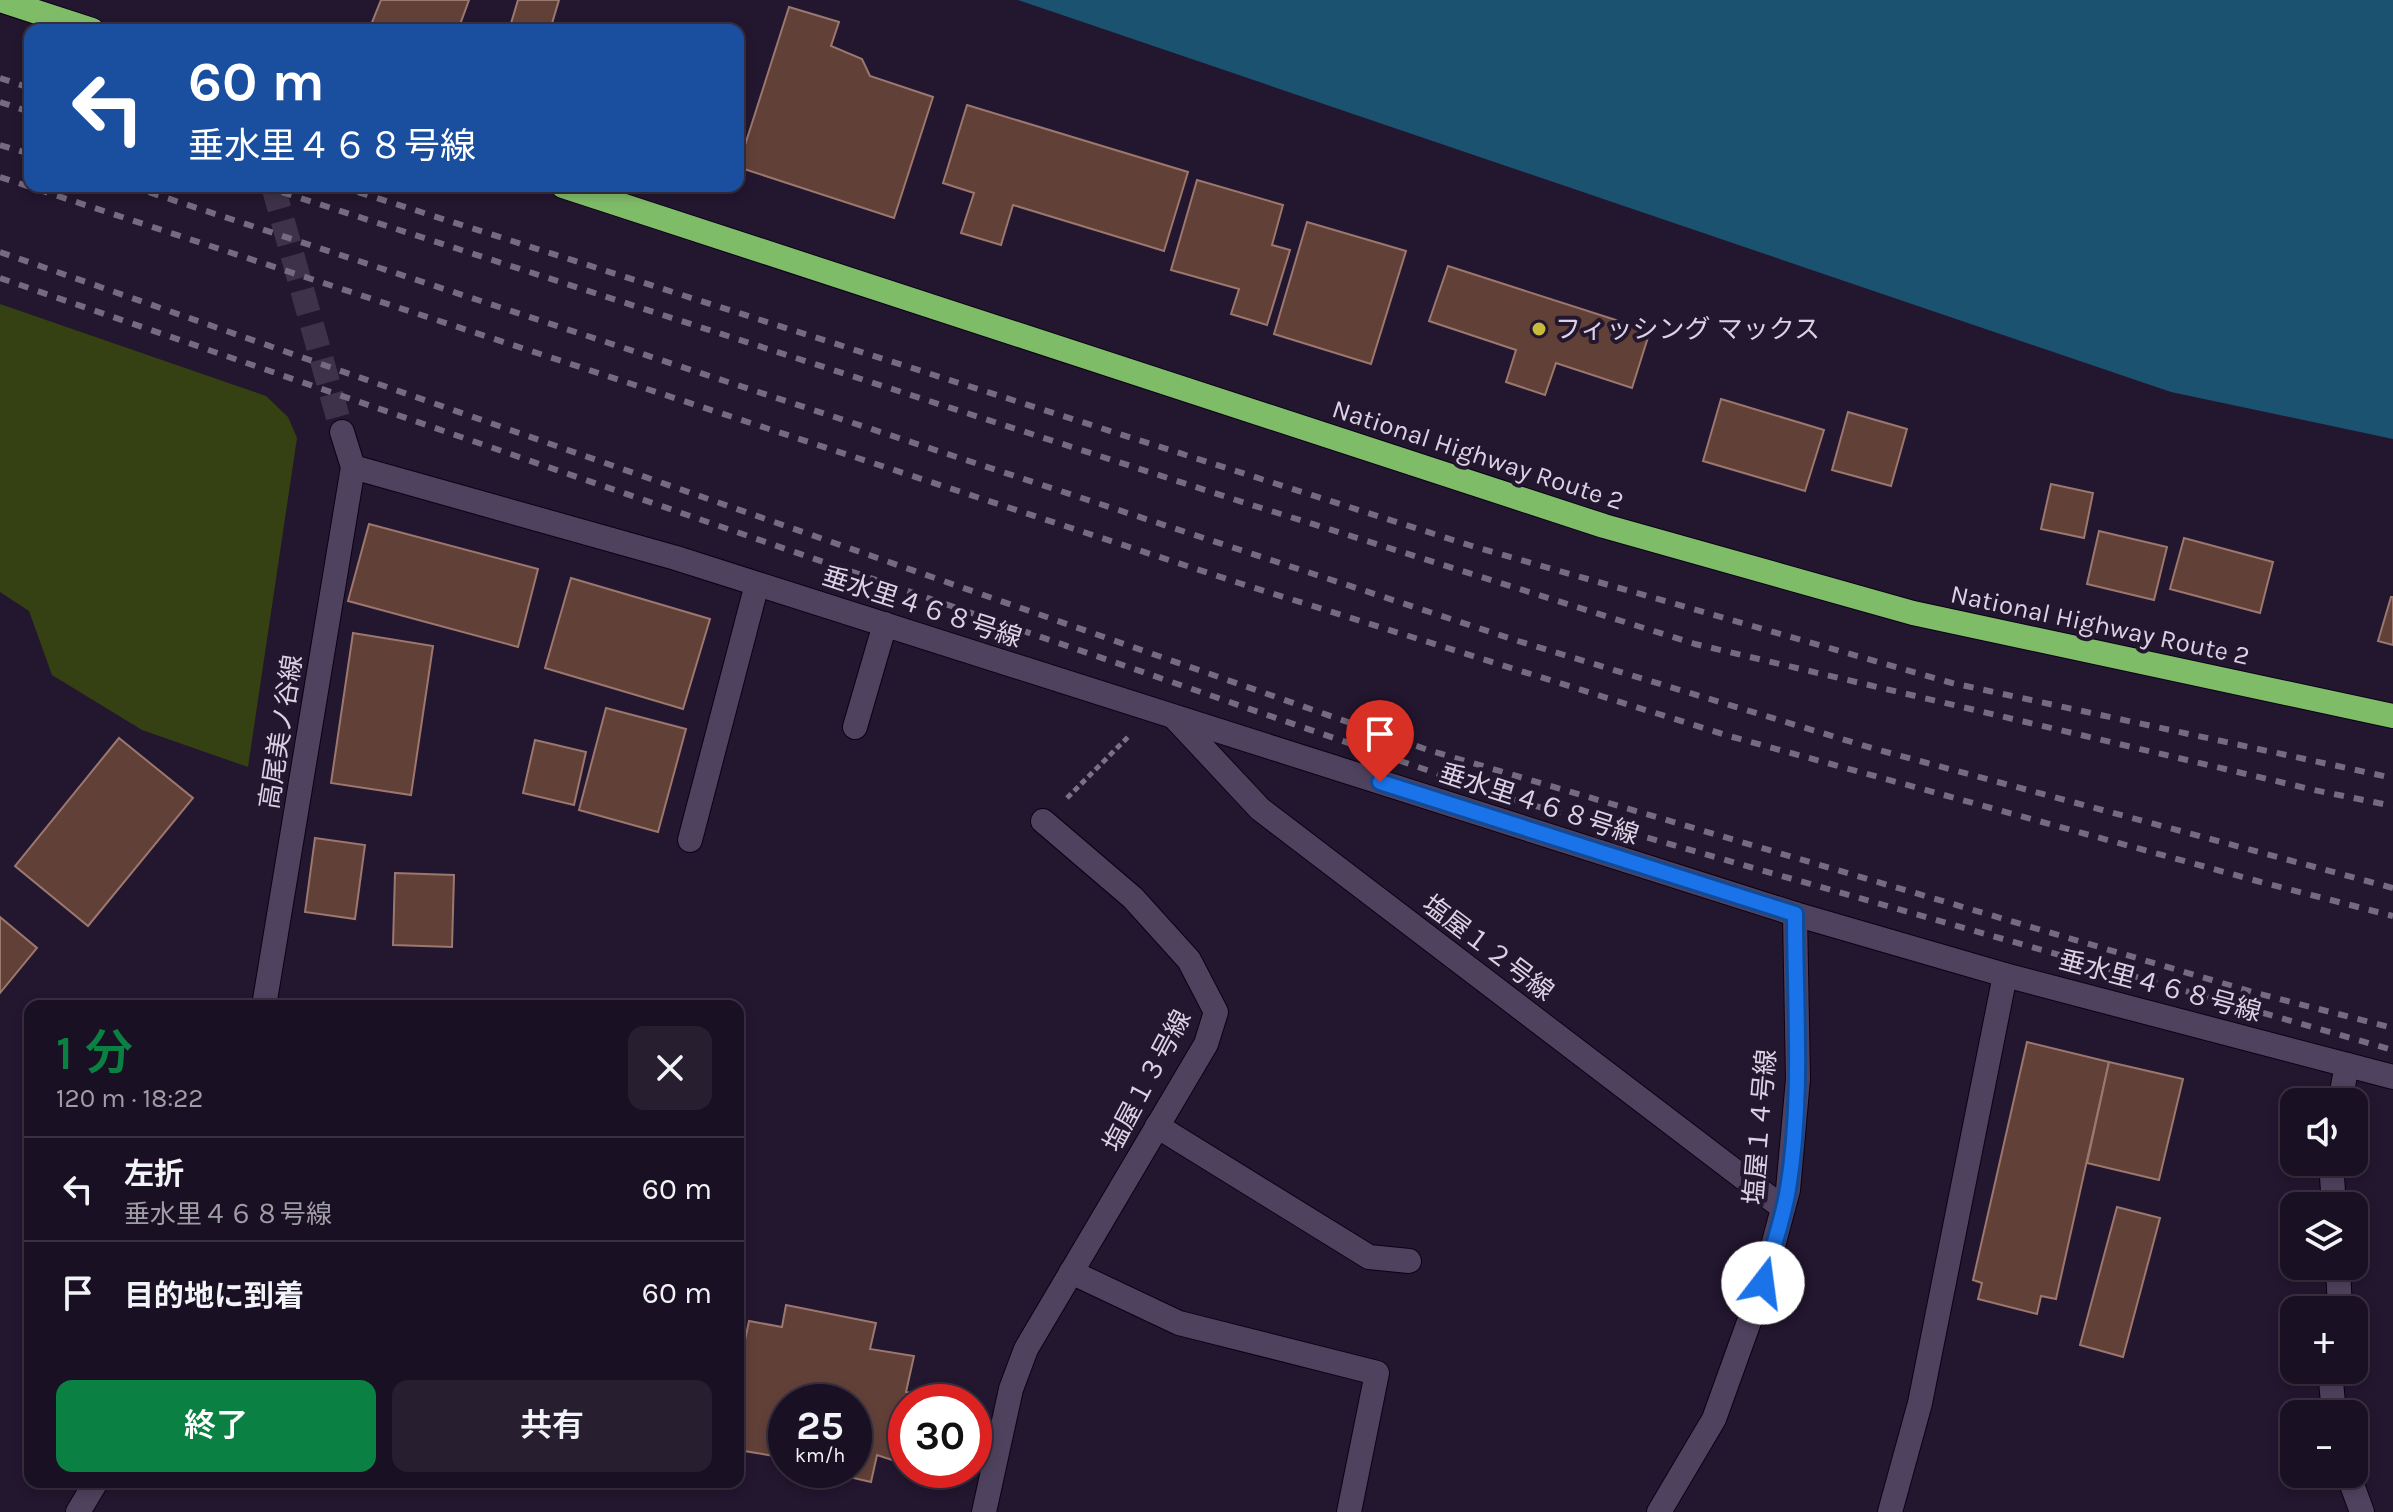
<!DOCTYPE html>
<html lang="ja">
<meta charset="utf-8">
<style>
body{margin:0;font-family:Karla,"Noto Sans JP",sans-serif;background:#271e30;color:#f1f3f6;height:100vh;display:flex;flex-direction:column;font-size:30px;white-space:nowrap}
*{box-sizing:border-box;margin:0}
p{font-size:26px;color:#9f9da6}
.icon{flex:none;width:44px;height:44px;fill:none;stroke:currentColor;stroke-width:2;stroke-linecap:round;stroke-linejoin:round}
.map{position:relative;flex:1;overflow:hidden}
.sheet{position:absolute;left:24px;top:1000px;width:720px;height:488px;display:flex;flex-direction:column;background:#1a1023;border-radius:16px;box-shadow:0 4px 12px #0003,0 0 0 2px #383041}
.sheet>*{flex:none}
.guide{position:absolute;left:24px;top:24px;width:720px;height:168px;border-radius:16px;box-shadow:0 4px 12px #0003,0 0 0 2px #383041;background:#1a4fa0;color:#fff;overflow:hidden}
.controls{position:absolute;left:2280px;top:1088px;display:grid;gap:16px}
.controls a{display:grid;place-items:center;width:88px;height:88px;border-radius:16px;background:#1a1023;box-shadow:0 4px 12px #0003,0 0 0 2px #383041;font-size:40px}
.speed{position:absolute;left:768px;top:1384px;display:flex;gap:16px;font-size:40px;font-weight:700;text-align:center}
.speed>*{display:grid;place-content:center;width:104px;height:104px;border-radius:50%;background:#1a1023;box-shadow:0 4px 12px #0003,0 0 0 2px #383041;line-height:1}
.speed small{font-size:20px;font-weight:400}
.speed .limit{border:12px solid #d22;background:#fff;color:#111}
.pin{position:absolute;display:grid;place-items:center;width:68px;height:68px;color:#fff;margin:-82px -34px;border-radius:50% 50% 50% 0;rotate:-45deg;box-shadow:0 0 8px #0007}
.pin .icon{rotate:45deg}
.me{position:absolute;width:88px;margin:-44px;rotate:15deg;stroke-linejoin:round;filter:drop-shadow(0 0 6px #0008)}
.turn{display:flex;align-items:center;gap:28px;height:168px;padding:0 32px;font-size:36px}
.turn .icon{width:104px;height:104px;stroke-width:2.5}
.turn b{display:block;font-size:56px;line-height:68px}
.round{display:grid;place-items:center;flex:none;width:84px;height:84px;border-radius:16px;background:#271e30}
.headline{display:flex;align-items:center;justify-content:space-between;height:136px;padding:0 32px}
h1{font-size:48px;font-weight:600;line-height:60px;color:#0b8043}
.button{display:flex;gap:16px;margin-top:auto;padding:16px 32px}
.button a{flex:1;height:92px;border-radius:16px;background:#0b8043;color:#fff;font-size:32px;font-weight:600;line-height:92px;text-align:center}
.button a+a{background:#271e30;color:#f1f3f6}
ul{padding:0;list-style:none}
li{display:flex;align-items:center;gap:24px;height:104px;padding:0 32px;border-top:2px solid #383041}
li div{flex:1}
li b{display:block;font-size:30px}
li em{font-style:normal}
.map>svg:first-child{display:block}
</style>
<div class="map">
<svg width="2393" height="1512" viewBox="0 0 2393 1512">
<rect width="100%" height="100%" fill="#23162f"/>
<path fill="#354112" d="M0 304 266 396 288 417 297 438 248 767 142 730 52 675 29 611 0 592Z"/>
<path fill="#1b5270" d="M1018 0H2393V439L2171 392Z"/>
<g fill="#614038" stroke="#9c776e" stroke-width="2">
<path d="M381 0H469L458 30H369Z"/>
<path d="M518 0H559L550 30H509Z"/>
<path d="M789 7 839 22 831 46 862 59 870 76 933 97 894 218 738 167Z"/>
<path d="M967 105 1188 172 1164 251 1013 205 1001 245 961 233 974 193 943 183Z"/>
<path d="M1197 180 1283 205 1272 245 1290 250 1267 325 1231 314 1239 289 1171 270Z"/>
<path d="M1307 222 1406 251 1371 364 1274 334Z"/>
<path d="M1448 266 1650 331 1632 388 1556 363 1545 395 1506 382 1516 350 1429 321Z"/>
<path d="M1721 399 1824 430 1805 491 1703 461Z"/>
<path d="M1848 412 1907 429 1891 486 1832 470Z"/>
<path d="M2051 484 2093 493 2084 538 2041 529Z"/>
<path d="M369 524 538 569 518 647 348 601Z"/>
<path d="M2099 531 2167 547 2154 600 2087 584Z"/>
<path d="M2184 538 2273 562 2260 613 2170 589Z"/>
<path d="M571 578 710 619 683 709 545 668Z"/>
<path d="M2391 597H2393V645L2378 641Z"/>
<path d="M353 633 433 646 411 795 331 783Z"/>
<path d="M606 708 686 729 658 832 579 810Z"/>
<path d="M119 738 193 798 88 926 15 866Z"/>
<path d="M535 740 586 752 574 805 523 793Z"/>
<path d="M315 838 365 845 355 919 305 912Z"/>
<path d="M395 873 454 875 452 947 393 945Z"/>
<path d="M0 917 37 948 0 993Z"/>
<path d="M2027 1042 2109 1062 2056 1299 2041 1296 2037 1314 1978 1299 1982 1283 1973 1280Z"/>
<path d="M2109 1062 2183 1079 2159 1180 2087 1163Z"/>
<path d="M2117 1207 2160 1218 2123 1357 2080 1345Z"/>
<path d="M786 1305 876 1323 870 1349 914 1356 906 1392 934 1397 933 1402H906V1432L901 1430 892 1460 877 1455 871 1482 828 1472 829 1470H854V1402H786V1434H784L780 1457 744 1451 741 1466 738 1465V1374L749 1321 782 1327Z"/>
</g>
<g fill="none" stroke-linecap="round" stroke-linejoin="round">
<path stroke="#3e324a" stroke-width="24" stroke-dasharray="24 12" stroke-linecap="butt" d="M273 186 342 432"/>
<defs>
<g id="minor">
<path d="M353 467 676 558 1795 914 2005 975 2393 1077"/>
<path d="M1175 718 1260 809 1783 1208"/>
<path d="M855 727 885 624"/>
<path d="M690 840 757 584"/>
<path d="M264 1006 353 467 342 432"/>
<path d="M2340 1102 2347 1065"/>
<path d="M1157 1126 1369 1257 1409 1261"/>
<path d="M2331 1162 2334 1206"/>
<path d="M2338 1266 2340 1310"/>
<path d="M1071 1272 1179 1323 1377 1373 1349 1512"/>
<path d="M2330 1370 2334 1414"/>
<path d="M2348 1474 2362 1512"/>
<path d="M78 1512 96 1482"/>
<path d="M984 1512 1011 1389 1026 1349 1206 1044 1216 1012 1189 960 1133 898 1043 821"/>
<path d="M1659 1512 1714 1419 1763 1283 1788 1190 1798 1079 1795 914"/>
<path d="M1890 1512 1920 1403 2005 975"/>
</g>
<g id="highway">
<path d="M0 0 92 30"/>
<path d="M563 186 1604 526 1913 613 2393 716"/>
</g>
</defs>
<use href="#minor" stroke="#0c0216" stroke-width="26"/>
<use href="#highway" stroke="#0c0216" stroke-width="26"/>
<path stroke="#7b7086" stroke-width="5" stroke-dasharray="6 4" stroke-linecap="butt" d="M1067 798 1128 737"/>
<use href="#minor" stroke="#4f425e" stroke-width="24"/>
<use href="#highway" stroke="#7fbc68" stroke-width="24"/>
<g stroke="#756b80" stroke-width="6" stroke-dasharray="10 10" stroke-linecap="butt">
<path d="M0 78 30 88"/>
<path d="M0 102 30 112"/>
<path d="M0 145 30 154"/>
<path d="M0 177 1239 583 1729 736 2257 881 2393 916"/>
<path d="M130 186 1518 641 1875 749 2393 888"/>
<path d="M263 186 1236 500 1695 644 2314 790 2393 806"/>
<path d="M339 186 1472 546 1952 683 2393 778"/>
<path d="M0 252 1428 750 2256 993 2393 1028"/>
<path d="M0 278 1508 798 2393 1050"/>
</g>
</g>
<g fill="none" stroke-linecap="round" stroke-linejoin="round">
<defs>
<path id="route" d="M1380 782 1795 914C1795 1005 1803 1099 1788 1189 1783 1220 1771 1252 1763 1283"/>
</defs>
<use href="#route" stroke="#114b97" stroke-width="20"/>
<use href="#route" stroke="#1a73e8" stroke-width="14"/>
</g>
<circle fill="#c7bb3b" stroke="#23162f" stroke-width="3" cx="1539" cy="329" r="8"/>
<g text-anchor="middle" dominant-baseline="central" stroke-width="8" stroke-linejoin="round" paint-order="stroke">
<g font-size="26" fill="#dad2e3" stroke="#23162f" text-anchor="start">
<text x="1555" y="329">フィッシング マックス</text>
</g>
<g font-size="26" fill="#dad2e3" stroke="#23162f">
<text transform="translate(1478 455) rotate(18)">National Highway Route 2</text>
<text transform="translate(922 607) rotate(18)">垂水里４６８号線</text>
<text transform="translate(2100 625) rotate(12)">National Highway Route 2</text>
<text transform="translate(281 732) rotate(-81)">高尾美ノ谷線</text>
<text transform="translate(1539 804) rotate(18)">垂水里４６８号線</text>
<text transform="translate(1488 948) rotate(37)">塩屋１２号線</text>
<text transform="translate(2160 986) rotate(15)">垂水里４６８号線</text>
<text transform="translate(1147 1081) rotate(-62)">塩屋１３号線</text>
<text transform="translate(1760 1127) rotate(-85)">塩屋１４号線</text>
</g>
</g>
</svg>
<div class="controls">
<a><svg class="icon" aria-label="sound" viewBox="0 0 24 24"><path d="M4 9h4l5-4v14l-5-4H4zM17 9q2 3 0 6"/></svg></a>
<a><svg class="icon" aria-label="layers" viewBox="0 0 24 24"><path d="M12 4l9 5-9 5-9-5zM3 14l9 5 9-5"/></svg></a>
<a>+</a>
<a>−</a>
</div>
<div class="speed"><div>25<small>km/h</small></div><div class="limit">30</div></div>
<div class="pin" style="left:1380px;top:782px;background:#d93025"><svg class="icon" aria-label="arrive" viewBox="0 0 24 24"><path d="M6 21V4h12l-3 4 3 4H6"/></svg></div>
<svg class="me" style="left:1763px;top:1283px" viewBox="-20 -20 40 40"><circle r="19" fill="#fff"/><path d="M0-13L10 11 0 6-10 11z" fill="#1a73e8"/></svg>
<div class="guide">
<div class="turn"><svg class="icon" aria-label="left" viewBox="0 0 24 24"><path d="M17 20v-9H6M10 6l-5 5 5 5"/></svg><div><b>60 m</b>垂水里４６８号線</div></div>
</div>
<section class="sheet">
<div class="headline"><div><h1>1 分</h1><p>120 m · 18:22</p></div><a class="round"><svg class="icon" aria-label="close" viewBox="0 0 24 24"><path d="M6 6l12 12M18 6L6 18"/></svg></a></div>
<ul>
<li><svg class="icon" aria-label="left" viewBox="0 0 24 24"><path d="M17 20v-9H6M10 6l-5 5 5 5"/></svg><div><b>左折</b><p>垂水里４６８号線</p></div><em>60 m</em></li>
<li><svg class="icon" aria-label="arrive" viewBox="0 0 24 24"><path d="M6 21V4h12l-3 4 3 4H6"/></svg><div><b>目的地に到着</b></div><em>60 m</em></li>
</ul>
<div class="button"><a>終了</a><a>共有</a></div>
</section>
</div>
